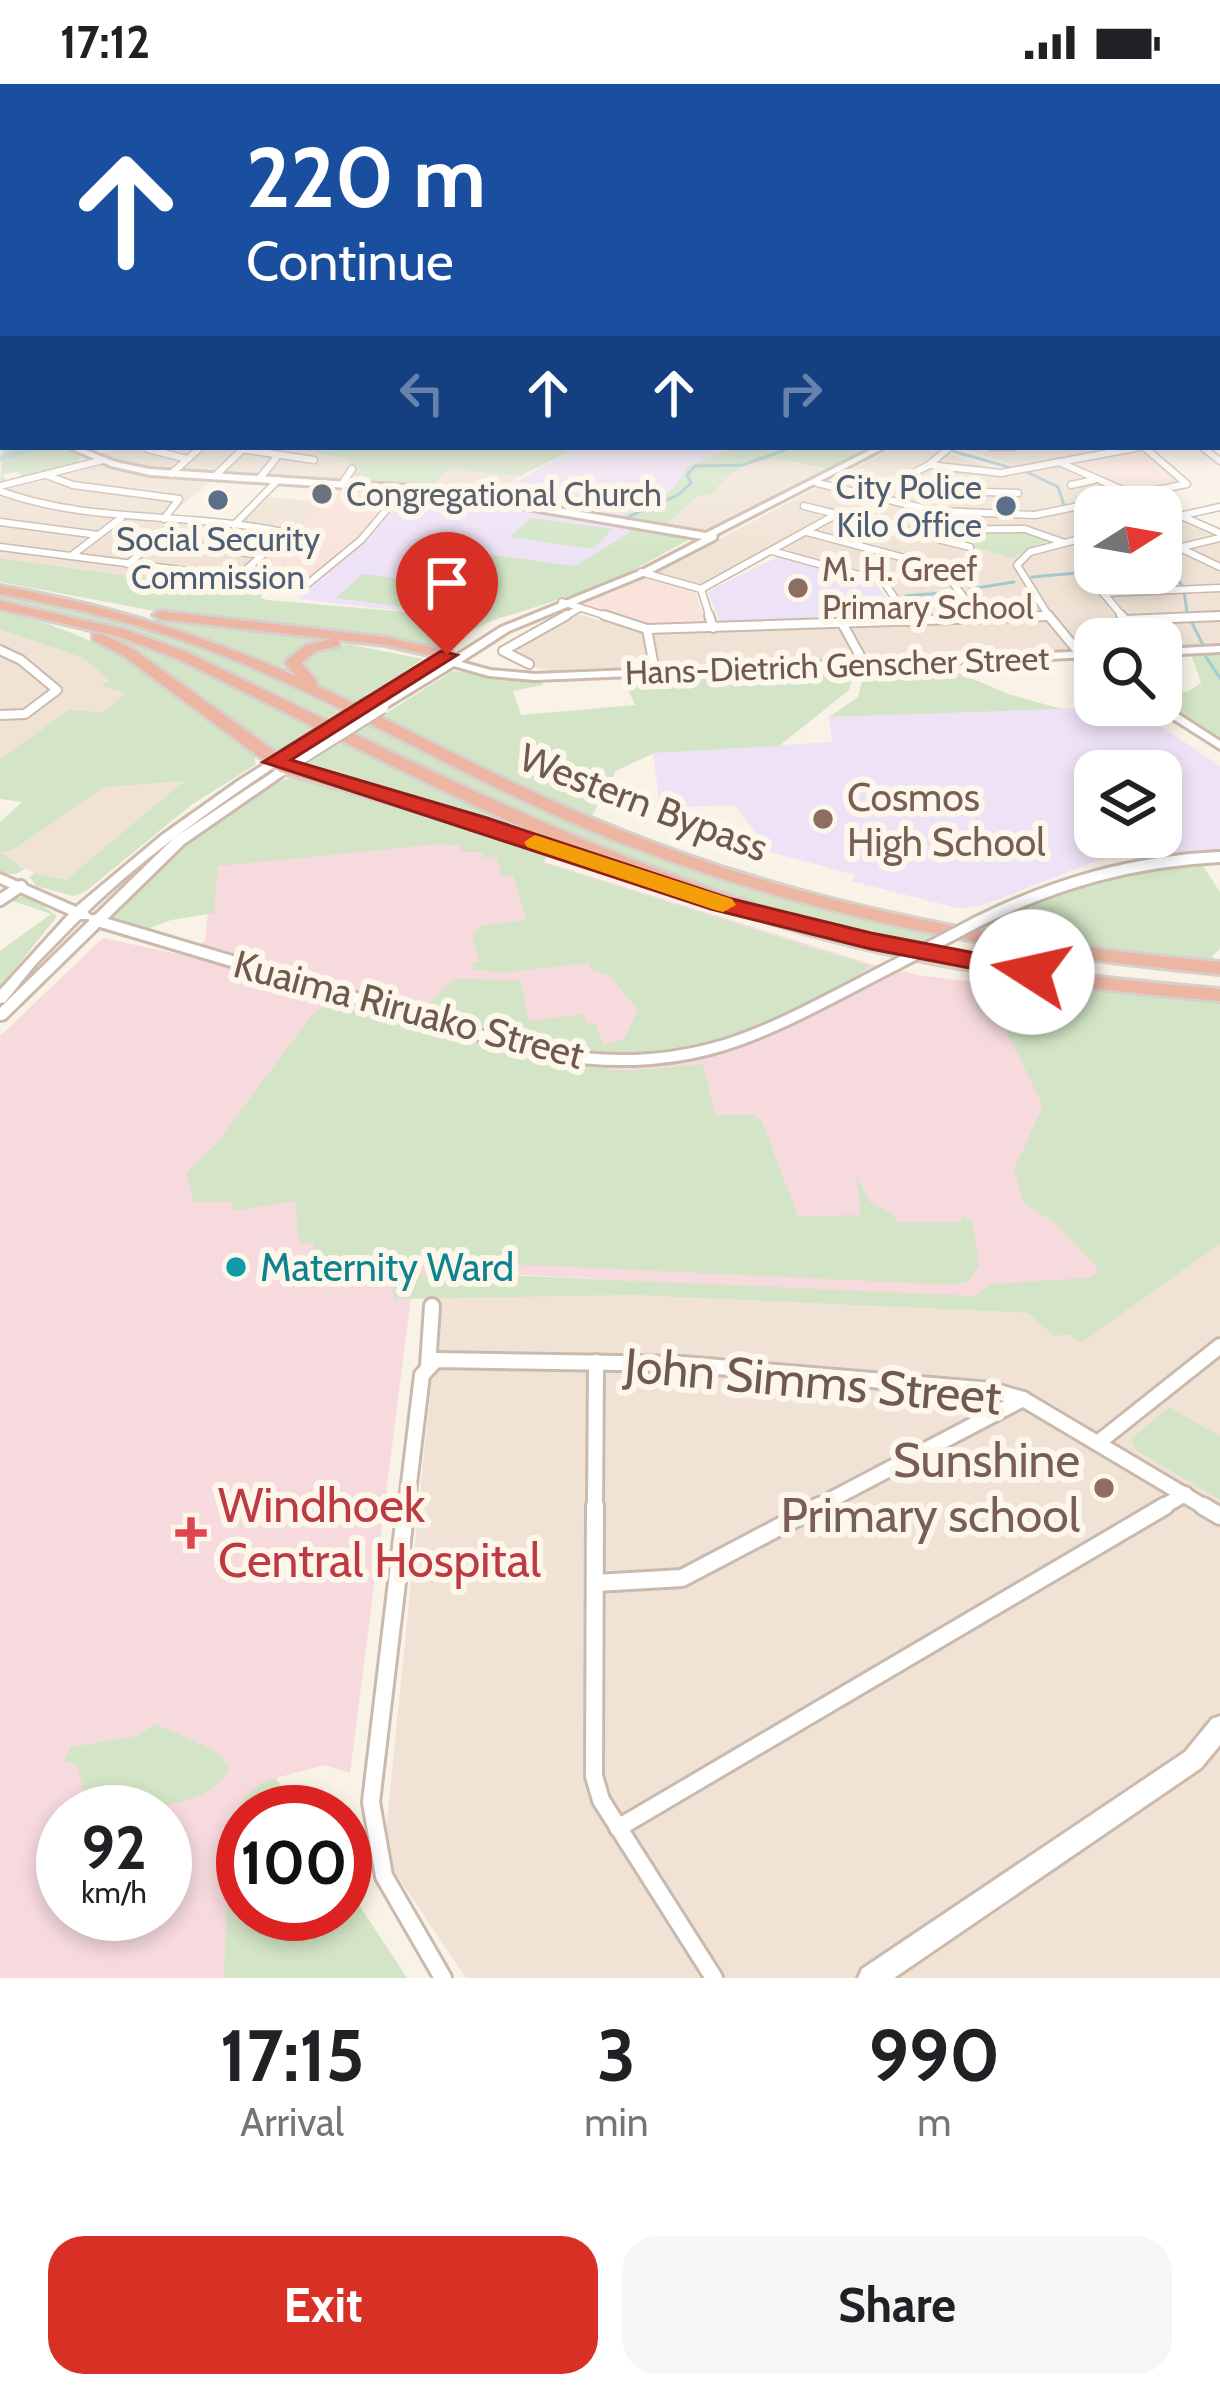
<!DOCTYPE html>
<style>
body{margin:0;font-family:Cabin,sans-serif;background:#f6f6f6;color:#202124;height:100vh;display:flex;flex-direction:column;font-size:45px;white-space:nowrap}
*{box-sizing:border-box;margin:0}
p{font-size:39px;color:#757577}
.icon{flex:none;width:66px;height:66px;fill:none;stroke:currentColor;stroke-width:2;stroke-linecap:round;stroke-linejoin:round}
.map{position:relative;height:1894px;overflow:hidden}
.side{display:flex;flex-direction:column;background:#fff;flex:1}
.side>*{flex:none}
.guide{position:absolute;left:0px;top:0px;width:1221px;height:366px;box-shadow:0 6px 18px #0003;background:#1a4fa0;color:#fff;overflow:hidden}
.needle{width:78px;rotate:79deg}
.tools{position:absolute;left:1074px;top:402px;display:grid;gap:24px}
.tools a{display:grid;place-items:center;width:108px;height:108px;border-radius:24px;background:#fff;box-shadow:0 6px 18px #0003;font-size:60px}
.speed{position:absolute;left:36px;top:1701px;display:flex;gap:24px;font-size:60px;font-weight:700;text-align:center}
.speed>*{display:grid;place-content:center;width:156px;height:156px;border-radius:50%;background:#fff;box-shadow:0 6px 18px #0003;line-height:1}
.speed small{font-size:30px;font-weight:400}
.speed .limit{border:18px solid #d22;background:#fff;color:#111}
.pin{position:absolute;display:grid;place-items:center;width:102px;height:102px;color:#fff;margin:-123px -51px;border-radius:50% 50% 50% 0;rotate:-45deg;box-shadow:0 0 12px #0007}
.pin .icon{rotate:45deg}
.me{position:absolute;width:132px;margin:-66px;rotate:280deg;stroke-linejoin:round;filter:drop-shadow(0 0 9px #0008)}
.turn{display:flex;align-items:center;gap:42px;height:252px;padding:0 48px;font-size:54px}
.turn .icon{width:156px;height:156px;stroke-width:2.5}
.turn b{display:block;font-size:84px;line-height:102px}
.lanes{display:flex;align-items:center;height:114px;padding:0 48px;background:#0003;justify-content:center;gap:60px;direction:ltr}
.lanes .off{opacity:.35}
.eta{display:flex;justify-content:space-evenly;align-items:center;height:204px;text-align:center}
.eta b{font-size:72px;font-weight:700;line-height:84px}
.button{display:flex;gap:24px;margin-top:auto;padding:24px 48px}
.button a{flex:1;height:138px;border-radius:36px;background:#d93025;color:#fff;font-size:48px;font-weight:700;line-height:138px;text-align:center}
.button a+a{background:#f6f6f6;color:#202124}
.status{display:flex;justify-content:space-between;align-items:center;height:84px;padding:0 60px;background:#fff;direction:ltr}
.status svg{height:33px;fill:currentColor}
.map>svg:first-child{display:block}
</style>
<div class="status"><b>17:12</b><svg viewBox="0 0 49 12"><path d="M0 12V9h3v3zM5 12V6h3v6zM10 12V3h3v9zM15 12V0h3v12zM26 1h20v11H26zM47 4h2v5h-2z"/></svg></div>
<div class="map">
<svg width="1220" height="1894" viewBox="0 0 1220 1894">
<rect width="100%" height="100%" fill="#f9f2e6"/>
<g fill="#f0e3d5" fill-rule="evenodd">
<path d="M125 363H287L347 375 352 387 341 399 218 391 166 435 280 448 233 494 240 497 229 506 0 474V402L104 376 96 370Z"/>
<path d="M895 363 938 366 1010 390 1025 386 967 365 1141 363 1066 378 1220 447V560L1161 562V555H1095V565L550 586 523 582 505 572 575 529 639 548 915 539 890 498 769 465 700 502 652 490ZM1095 423H1161V489H1095Z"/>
<path d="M768 373 829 387 710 447 665 441 701 411H711L727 390Z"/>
<path d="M447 384 520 392 489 415 432 406Z"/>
<path d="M269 413 329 418 301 446 241 440Z"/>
<path d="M0 546 85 574 125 609 104 628 69 626 0 675Z"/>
<path d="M185 696 66 797 34 789 0 769 16 764 105 703Z"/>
<path d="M1220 1160V1894H466L387 1777 385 1756 440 1212 631 1211 1029 1229 1054 1252 1070 1251 1081 1259Z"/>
</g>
<g fill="#f9e3db">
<path d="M1142 364 1185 398 1136 411 1063 379Z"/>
<path d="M346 400 405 404 361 456 309 501 236 495 283 452 298 449Z"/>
<path d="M647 492 694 506 706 539 652 542 574 519Z"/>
</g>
<g fill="#eee2f6" fill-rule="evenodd">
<path d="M578 363H735L686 383 682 396 665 413 620 432 494 410Z"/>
<path d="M404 410 624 442 631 447 575 482 455 466 459 500 429 530 298 515 367 456Z"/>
<path d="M778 473 875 498 899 532 720 539 708 507Z"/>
<path d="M1131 622 1220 682V766L1099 776 981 822 958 824 851 797 856 791 770 768 735 721 660 724 653 669 832 658 829 633ZM1095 687H1161V753H1095Z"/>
</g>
<path fill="#f6dadd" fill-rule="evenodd" d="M401 733 871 880 918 891 1088 912 1112 1195 1021 1218 455 1187 453 1211 411 1214 350 1689 324 1681 276 1694 298 1728H243V1830H345V1800L407 1894H0V952L103 854 187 872 205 856 213 780ZM63 1728H165V1830H63Z"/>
<g fill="#d3e5c6">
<path d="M3 357V363H64L82 371 75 380 22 392 16 388 2 391 7 395 0 397Z"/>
<path d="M287 363H578L520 392 447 385 432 406 342 400 352 385 347 375Z"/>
<path d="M735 363H882L837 388C782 376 751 360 711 411H700L665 441 620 432C646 421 677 413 686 383Z"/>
<path d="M531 434 613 445 593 465 509 453Z"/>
<path d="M624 442 678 450 688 456 608 500 488 538 437 565 166 529 0 498V474L228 506 238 498 270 503 260 513 267 516 429 530 458 500 438 480 455 466 575 482 630 448Z"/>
<path d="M941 446H1028L1051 455 1011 474 931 450Z"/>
<path d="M363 490 434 499 410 524 336 514Z"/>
<path d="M0 509 162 548 235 576 339 628 324 636C211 579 125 544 0 518Z"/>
<path d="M0 527C113 552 165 602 255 669V681L191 721 85 808 73 812 36 802 30 793 34 789 66 796 184 697 105 703 16 764 1 769 25 785 16 790H0V738L22 718 0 715V675L69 626 104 628 125 609 102 602 109 596 84 574 0 546Z"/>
<path d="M161 534 330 555 287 581 271 585 152 536Z"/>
<path d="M87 546 193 580 318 644 274 669 112 557Z"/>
<path d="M347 560 423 575 357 620 314 598 299 577 308 568Z"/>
<path d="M1220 569V655L1161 616V611L1189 607 1201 599 1191 570Z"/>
<path d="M938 580 1008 610 1062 625 829 633 858 613 865 584Z"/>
<path d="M846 583 852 594 849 606 779 662 654 669 616 687 591 733 380 633 453 587 541 597 543 601 513 607 521 631 635 621 623 595Z"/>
<path d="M367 640C472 691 577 745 687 784 769 813 852 833 937 852L914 863C827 843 739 822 656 789 552 748 453 698 353 649Z"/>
<path d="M342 655 600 776 299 680Z"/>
<path d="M297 693 550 768 543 779 870 882C803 929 728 969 644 976 572 981 496 952 427 935L424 925C434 917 442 904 452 897 462 890 500 900 520 895L529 937 583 930 588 939 596 940 603 961 624 955 638 926 609 891 591 886 589 879 500 889 474 885 470 880 479 877 472 852 480 842 526 836 513 791 501 792 497 772 484 774 481 768H463L460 762 440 760 218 782 214 829 171 836 142 847 111 835C149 797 245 699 297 693Z"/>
<path d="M1201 779 1220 808V864L1212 873 1219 879 1087 865 980 846C1056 797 1114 789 1201 779Z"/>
<path d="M28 811 57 832 0 904V867L51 830 10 816Z"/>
<path d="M979 890 1220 919V1160L1081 1259 1070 1251 1054 1252 1028 1229 631 1211 395 1215 391 1204 398 1193 437 1188 975 1212 992 1200 1088 1194 1096 1190 1097 1183 1054 1138 1023 1119 1014 1085 1043 1022Z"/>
<path d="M346 917 381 933 560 980 629 987 703 980 715 1031H755L762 1038 798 1132 861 1131 856 1091 870 1118 894 1130 897 1139 961 1138 962 1132 972 1136 979 1182 969 1197 957 1201 444 1177 316 1192 313 1159 299 1160 295 1117 234 1127 232 1118H194L186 1089 216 1060 311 932 327 920Z"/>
<path d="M1169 1323 1220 1352V1416L1136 1366 1131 1355Z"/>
<path d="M156 1640 218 1668 229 1684C215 1725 124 1728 87 1728L78 1682 64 1677 71 1663 137 1652Z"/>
<path d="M275 1694 298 1728H243V1830H345V1800L407 1894H224L230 1739C240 1718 252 1701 275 1694Z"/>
</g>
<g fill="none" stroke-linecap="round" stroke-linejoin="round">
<g stroke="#a4cad1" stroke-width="3">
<path d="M952 367 1012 384"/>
<path d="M1025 387 1058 403 1064 421"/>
<path d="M630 432 678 411 691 399 687 391 695 382 743 381 793 363"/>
<path d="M1075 432 1095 442"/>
<path d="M1161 478 1182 501"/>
<path d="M1032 493 1077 489"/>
<path d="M970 505 1014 498"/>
<path d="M1184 508 1187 528"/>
<path d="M906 512 952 508"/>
<path d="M1191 537 1203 561"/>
<path d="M1206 573 1220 594"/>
</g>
<g fill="#bcdce1" fill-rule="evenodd">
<rect x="1218" y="255" width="2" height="4"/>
<path d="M36 363H51L0 377V371Z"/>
<path d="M440 363H547L543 366H444Z"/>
</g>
<defs>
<g id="street-far4">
<path d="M991 363H1014"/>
<path d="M1202 363 1220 377"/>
<path d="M148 365 187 375"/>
<path d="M241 365 314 376"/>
<path d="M1059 378 1220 449"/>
<path d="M929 381 1001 389 1140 363"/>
<path d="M171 390 201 363"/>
<path d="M46 391 73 401 179 415 164 435"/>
<path d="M215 392 245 363"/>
<path d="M259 395 276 374"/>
<path d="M901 396 953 407 1018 409"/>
<path d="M817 399 935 427 1035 431 1187 400 1144 363"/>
<path d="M342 400 352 385"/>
<path d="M1071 401 1094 396"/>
<path d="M0 402 103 376"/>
<path d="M0 407C93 441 191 427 286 449"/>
<path d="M871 411 929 381 950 363"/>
<path d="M804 422 970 463"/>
<path d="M1161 436 1220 423"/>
<path d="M0 438 98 451"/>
<path d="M234 441 278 396"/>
<path d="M919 446 1025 445 1062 458"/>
<path d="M807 448 942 484 979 534"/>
<path d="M0 463 305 502 361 456 405 404"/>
<path d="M1180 464 1220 483"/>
<path d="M772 467 884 498 908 534"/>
<path d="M1161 468 1220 454"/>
<path d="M71 472 121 434"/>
<path d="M128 480 151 461 165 458 262 471"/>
<path d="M1095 484 1091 494 1124 534"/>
<path d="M641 488 701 505 710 534"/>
<path d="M236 495 286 449"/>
<path d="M701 505 837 430"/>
<path d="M1103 509 1220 504"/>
<path d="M562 518 613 534"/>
<path d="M562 534 580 524"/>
<path d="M980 534 1048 532"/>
<path d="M1050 534 1017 481 1030 468 1095 451"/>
<path d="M1168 534 1220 532"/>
</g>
<g id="street-far3">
<path d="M604 531 647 545 655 588"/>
<path d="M709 531 713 544"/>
<path d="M906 531 910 537"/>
<path d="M1048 531 1081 571"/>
<path d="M1121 531 1141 555"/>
<path d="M1125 536 1220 532"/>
<path d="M842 539 864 579"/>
<path d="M647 545 1048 532"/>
<path d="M0 566 21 576 57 606 25 630 0 631"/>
<path d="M529 580 503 567 567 531"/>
</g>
<g id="street-far2">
<path d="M0 816 21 802"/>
<path d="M94 836 540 969C700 994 760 950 897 880"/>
<path d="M977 838C1056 799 1132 777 1220 773"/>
</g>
<g id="street-far1">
<path d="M428 1282 432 1222"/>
<path d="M1099 1358 1220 1262"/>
<path d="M406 1425 422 1291 436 1276 682 1280 991 1306 1023 1315 1208 1425"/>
<path d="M595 1425 596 1278"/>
<path d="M813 1425 1023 1315"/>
<path d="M1159 1425 1185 1410"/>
</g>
<g id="street">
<path d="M406 1422 371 1718 384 1792 443 1894"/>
<path d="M595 1422 594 1692 601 1716 714 1894"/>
<path d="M1203 1422 1220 1432"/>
<path d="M596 1499 682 1494 819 1422"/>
<path d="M618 1744 1165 1422"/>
</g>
<g id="secondary">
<path d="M0 210H3V212L0 213Z"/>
<rect x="1218" y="236" width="2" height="4"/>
<rect x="1218" y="265" width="2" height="4"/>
<rect x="0" y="333" width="3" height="5"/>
<rect x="0" y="353" width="3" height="5"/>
<path d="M67 363H78L116 378 150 385 439 404 706 449 876 363H886L717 450 716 455 650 489 509 547 461 578 490 586 535 590 1095 567V573L535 596 489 592 454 582 382 626 378 625V621L444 579 436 577V573L451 575 501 543 644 485 702 455 439 410 150 391 111 382Z"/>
<path d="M1220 562V568L1161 571V565Z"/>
<path d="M1161 619 1220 657V665L1151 621H1161Z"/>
<path d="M282 669 286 671V675C217 722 147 770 87 828L92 832 90 835H80L35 881 5 918 0 919V906L69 830 0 799V790L76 823 162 751 238 697Z"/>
<path d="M294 674 300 678 298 681 184 760 5 935 0 936V924L174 754Z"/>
<path d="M1220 1632V1661L1201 1684 894 1894H858L862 1885 1185 1668 1212 1635Z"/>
</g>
<g id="highway">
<path d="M0 502C104 520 200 550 296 592L285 579 287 576 306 561 332 555 160 535 153 531 160 527 385 553 452 568 454 571 447 575 385 561 339 556V562L316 567 301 579 316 596 317 602C419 650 518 706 623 747 814 824 1015 860 1220 878V890C1012 871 807 833 612 755 479 703 358 626 227 573 153 543 78 524 0 510Z"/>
<path d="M0 517 126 546 186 568C391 667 595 775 815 839 946 878 1084 893 1220 905V917C1081 905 943 887 808 850 587 788 381 675 176 574L117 552 0 525Z"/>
<path d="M93 550H103L134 566 292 680 485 735 587 771 590 775 581 780 575 779 473 743 280 688 124 572 93 556Z"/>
</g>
</defs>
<use href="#street-far4" stroke="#c9baad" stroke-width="9"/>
<use href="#street-far3" stroke="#c9baad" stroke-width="12"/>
<use href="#street-far2" stroke="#c9baad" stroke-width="16"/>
<use href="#street-far1" stroke="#c9baad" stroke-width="20"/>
<use href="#street" stroke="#c9baad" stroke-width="22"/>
<use href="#secondary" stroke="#ccbaac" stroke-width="6"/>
<use href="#highway" stroke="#d7d1cd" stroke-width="6"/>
<use href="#street-far4" stroke="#fff" stroke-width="6"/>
<use href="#street-far3" stroke="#fff" stroke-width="8"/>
<use href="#street-far2" stroke="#fff" stroke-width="10"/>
<use href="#street-far1" stroke="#fff" stroke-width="14"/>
<use href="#street" stroke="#fff" stroke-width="16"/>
<use href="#secondary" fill="#fff" fill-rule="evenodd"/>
<use href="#highway" fill="#edb6a3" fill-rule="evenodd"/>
<defs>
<path id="street-bridge" d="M897 880 977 838"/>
<g id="secondary-bridge">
<path d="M282 673 370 618"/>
<path d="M294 678 382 623"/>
</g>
</defs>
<use href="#street-bridge" stroke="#c9baad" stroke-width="16" stroke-linecap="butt"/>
<use href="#secondary-bridge" stroke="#ccbaac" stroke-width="16" stroke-linecap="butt"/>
<use href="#street-bridge" stroke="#fff" stroke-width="10"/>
<use href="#secondary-bridge" stroke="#fff" stroke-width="12"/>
</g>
<linearGradient id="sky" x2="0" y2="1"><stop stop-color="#96c4e5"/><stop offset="0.44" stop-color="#fcf9f4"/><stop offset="1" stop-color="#fcf9f4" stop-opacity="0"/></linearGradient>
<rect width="1220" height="475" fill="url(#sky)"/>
<path fill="#d93025" stroke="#8d1f18" stroke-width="3" d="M441 567 457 571 291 676 487 734 728 814 871 849 1032 880 1045 888 1032 896 871 865 711 825 263 678Z"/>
<path fill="#f59e0b" d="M535 751 732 815 736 821 723 828 715 826 527 763 524 758Z"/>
<circle fill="#6b7280" stroke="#fdf6eb" stroke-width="4.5" cx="322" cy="410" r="12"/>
<g fill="#5c6f8a" stroke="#fdf6eb" stroke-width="4.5">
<circle cx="218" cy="416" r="12"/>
<circle cx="1006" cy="422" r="12"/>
</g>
<g fill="#8d6e63" stroke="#fdf6eb" stroke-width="4.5">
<circle cx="798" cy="504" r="12"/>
<circle cx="823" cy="735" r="12"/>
<circle cx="1104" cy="1404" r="12"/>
</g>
<circle fill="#0f9aa8" stroke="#fdf6eb" stroke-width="4.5" cx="236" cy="1183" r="12"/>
<path fill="#e0444e" stroke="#fdf6eb" stroke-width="4.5" d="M185 1431h12v12h12v12h-12v12h-12v-12h-12v-12h12z"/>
<g text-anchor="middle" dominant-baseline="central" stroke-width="12" stroke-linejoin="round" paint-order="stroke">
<g font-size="33" fill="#4e5e75" stroke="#fdf6eb" text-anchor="end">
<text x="982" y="403">City Police<tspan x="982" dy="38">Kilo Office</tspan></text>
<text x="218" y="455" text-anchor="middle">Social Security<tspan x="218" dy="38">Commission</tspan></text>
</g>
<g font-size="33" fill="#5b616d" stroke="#fdf6eb" text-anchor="start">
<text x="346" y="410">Congregational Church</text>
</g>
<g font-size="33" fill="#785e54" stroke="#fdf6eb" text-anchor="start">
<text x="822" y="485">M. H. Greef<tspan x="822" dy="38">Primary School</tspan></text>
</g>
<g font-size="33" fill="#6f594e" stroke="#fdf6eb">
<text transform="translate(837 581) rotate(-2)">Hans-Dietrich Genscher Street</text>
</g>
<g font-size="39" fill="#785e54" stroke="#fdf6eb" text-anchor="start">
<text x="847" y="713">Cosmos<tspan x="847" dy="45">High School</tspan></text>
</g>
<g font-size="39" fill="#6f594e" stroke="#fdf6eb">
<text transform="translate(644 718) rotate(21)">Western Bypass</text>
<text transform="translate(409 925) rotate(15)">Kuaima Riruako Street</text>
</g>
<g font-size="39" fill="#0d838f" stroke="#fdf6eb" text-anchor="start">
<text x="260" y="1183">Maternity Ward</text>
</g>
<g font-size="48" fill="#6f594e" stroke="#fdf6eb">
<text transform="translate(813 1297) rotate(5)">John Simms Street</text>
</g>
<g font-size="48" fill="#785e54" stroke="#fdf6eb" text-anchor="end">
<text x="1080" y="1376">Sunshine<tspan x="1080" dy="55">Primary school</tspan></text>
</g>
<g font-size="48" fill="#be3a42" stroke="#fdf6eb" text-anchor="start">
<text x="218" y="1421">Windhoek<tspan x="218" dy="55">Central Hospital</tspan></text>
</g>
</g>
</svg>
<div class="tools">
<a><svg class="needle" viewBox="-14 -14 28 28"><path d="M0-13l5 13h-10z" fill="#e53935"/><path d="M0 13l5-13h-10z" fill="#757577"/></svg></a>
<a><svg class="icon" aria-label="search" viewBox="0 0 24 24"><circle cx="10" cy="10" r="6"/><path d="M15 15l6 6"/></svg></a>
<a><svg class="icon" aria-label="layers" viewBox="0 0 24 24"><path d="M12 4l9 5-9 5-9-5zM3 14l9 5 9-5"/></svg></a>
</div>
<div class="speed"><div>92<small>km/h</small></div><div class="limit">100</div></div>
<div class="pin" style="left:447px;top:571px;background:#d93025"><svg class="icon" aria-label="arrive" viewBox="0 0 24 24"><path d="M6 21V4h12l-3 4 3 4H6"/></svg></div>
<svg class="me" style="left:1032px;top:888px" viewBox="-20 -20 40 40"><circle r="19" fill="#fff"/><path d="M0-13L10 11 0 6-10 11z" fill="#d93025"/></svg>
<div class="guide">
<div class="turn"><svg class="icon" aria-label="ahead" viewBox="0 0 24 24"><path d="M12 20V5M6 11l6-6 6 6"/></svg><div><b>220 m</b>Continue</div></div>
<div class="lanes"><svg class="icon off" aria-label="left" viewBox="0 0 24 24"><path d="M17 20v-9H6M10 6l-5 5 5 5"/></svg><svg class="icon" aria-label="ahead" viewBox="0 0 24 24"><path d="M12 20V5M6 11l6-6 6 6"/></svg><svg class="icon" aria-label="ahead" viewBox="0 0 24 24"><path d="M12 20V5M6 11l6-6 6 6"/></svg><svg class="icon off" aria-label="right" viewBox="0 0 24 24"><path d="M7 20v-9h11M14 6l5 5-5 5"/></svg></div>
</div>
</div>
<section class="side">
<div class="eta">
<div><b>17:15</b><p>Arrival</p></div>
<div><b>3</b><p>min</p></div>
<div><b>990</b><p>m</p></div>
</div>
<div class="button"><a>Exit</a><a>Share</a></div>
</section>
